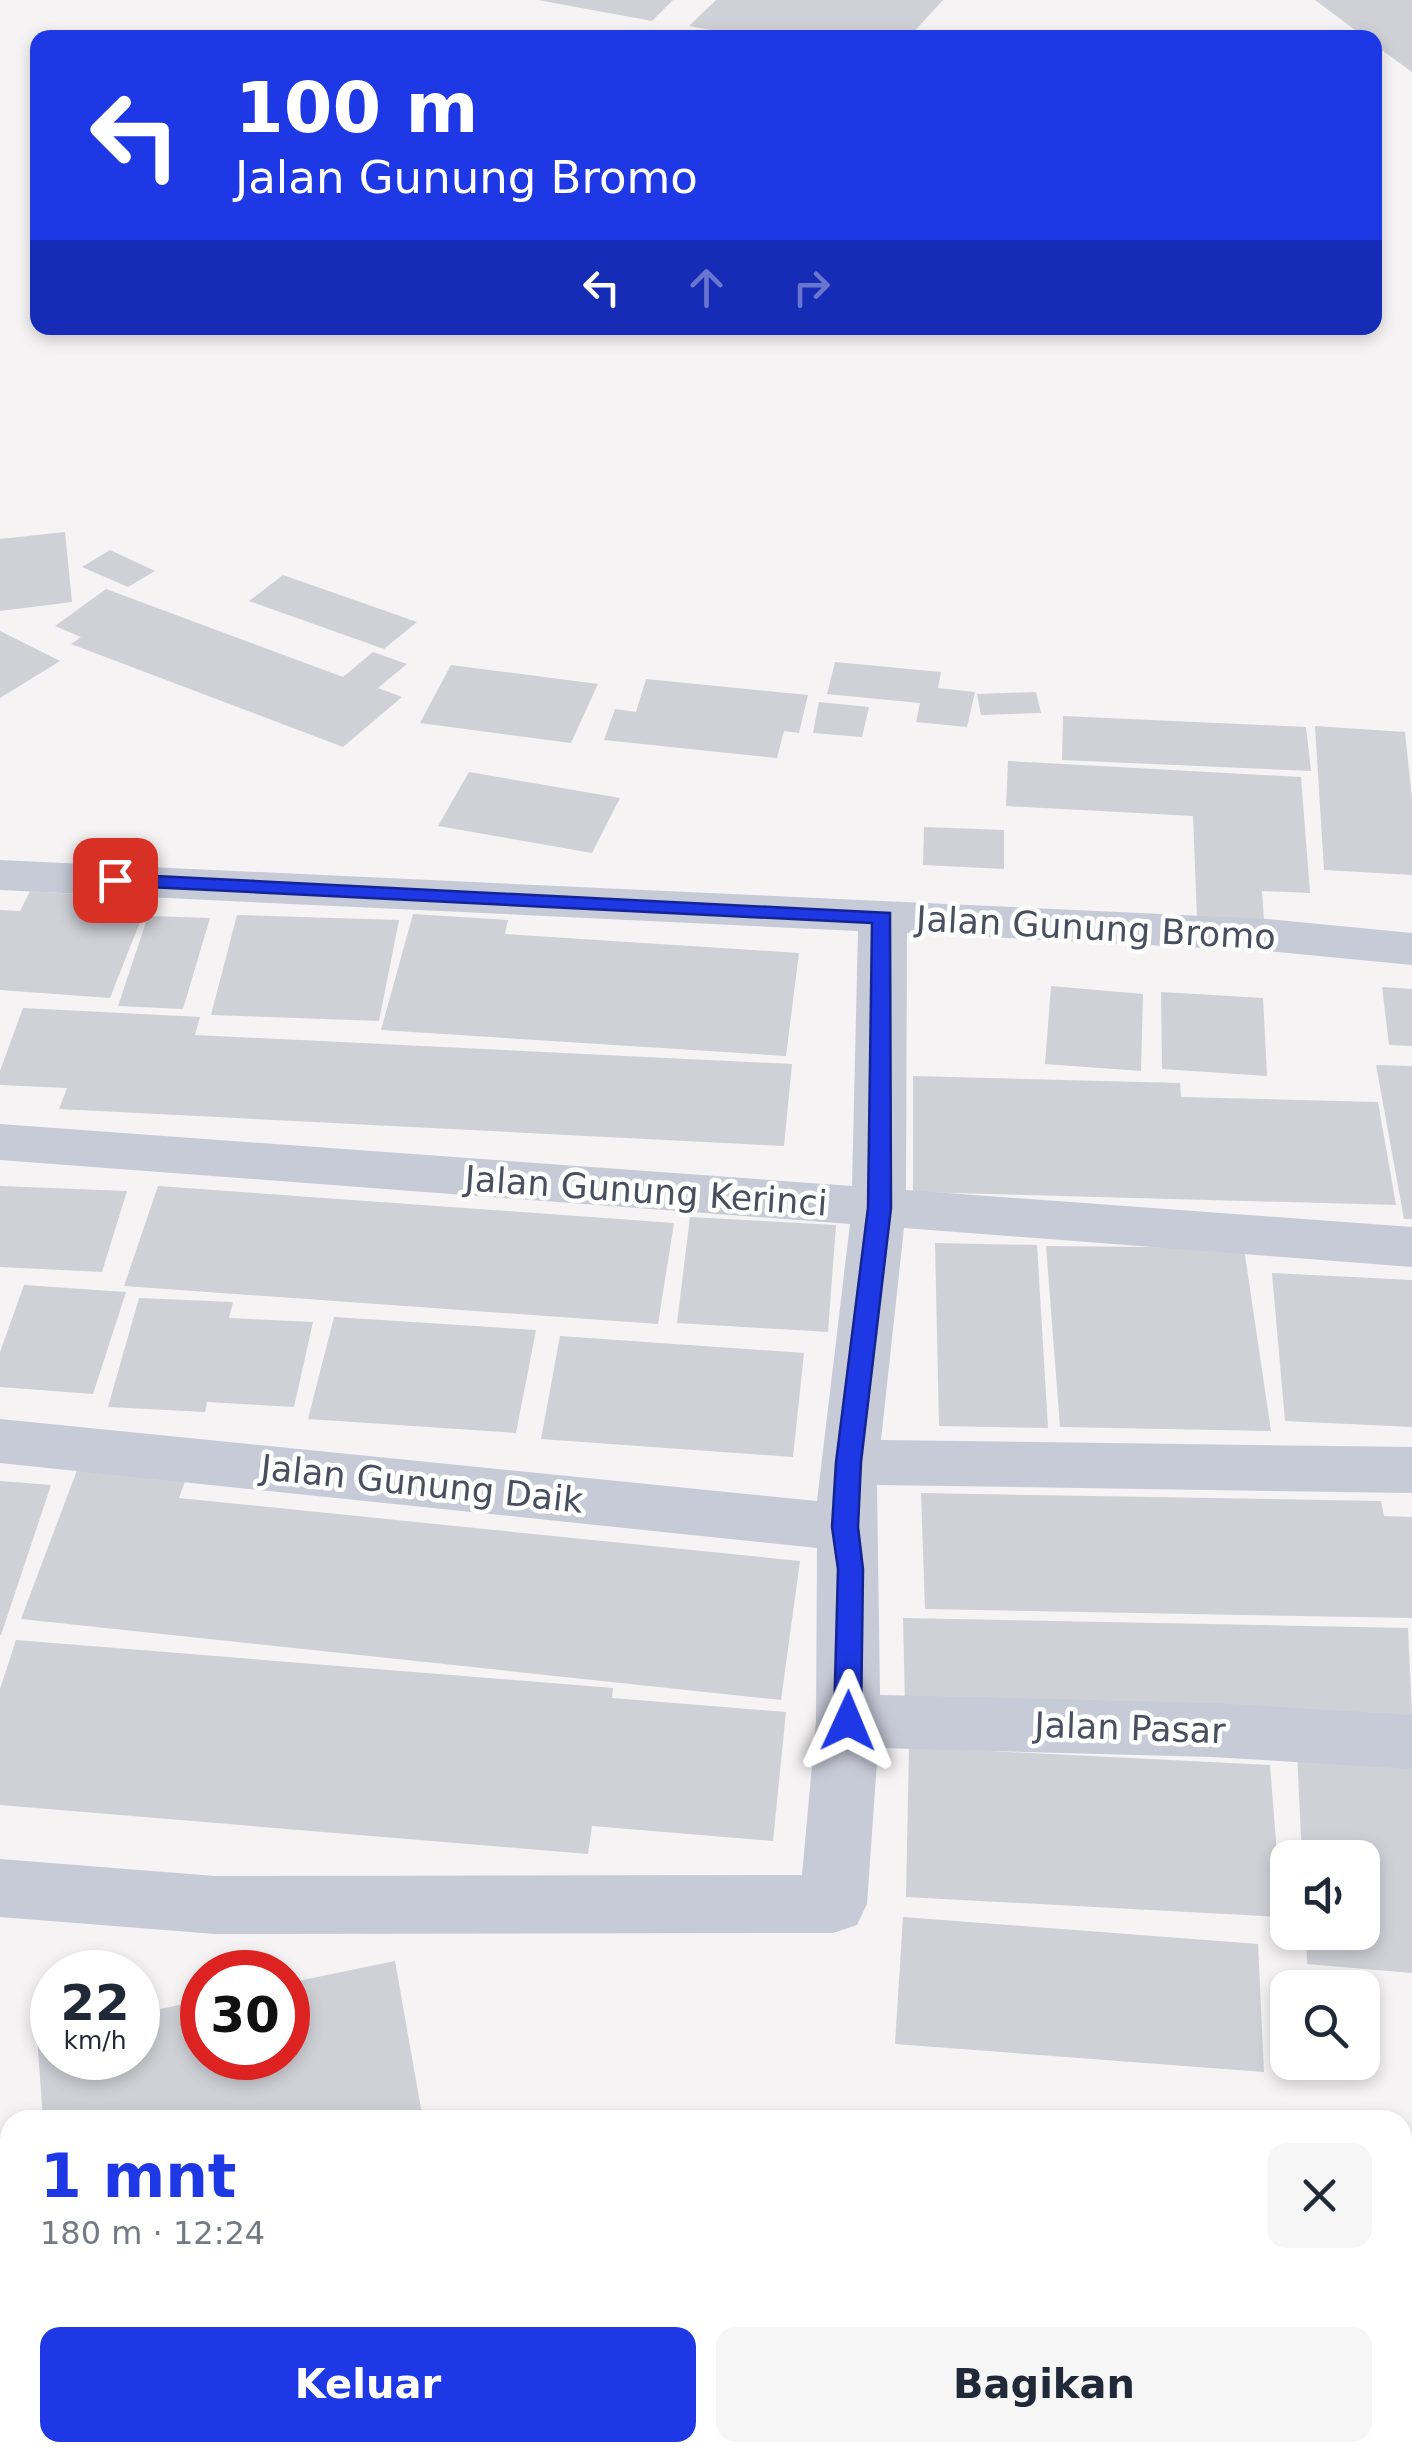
<!DOCTYPE html>
<html lang="id">
<meta charset="utf-8">
<style>
body{margin:0;font-family:"DejaVu Sans",sans-serif;background:#f6f6f7;color:#1f2937;height:100vh;display:flex;flex-direction:column;font-size:38px;white-space:nowrap}
*{box-sizing:border-box;margin:0}
p{font-size:32px;color:#747a83}
.icon{flex:none;width:55px;height:55px;fill:none;stroke:currentColor;stroke-width:2;stroke-linecap:round;stroke-linejoin:round}
.map{position:relative;flex:1;overflow:hidden}
.side{position:absolute;left:0px;top:2110px;width:1412px;height:352px;display:flex;flex-direction:column;background:#fff;border-radius:30px 30px 0 0;box-shadow:0 5px 15px #0003}
.side>*{flex:none}
.hud{position:absolute;left:30px;top:30px;width:1352px;height:305px;border-radius:20px;box-shadow:0 5px 15px #0003;background:#1d38e4;color:#fff;overflow:hidden}
.controls{position:absolute;left:1270px;top:1840px;display:grid;gap:20px}
.controls a{display:grid;place-items:center;width:110px;height:110px;border-radius:20px;background:#fff;box-shadow:0 5px 15px #0003;font-size:50px}
.speed{position:absolute;left:30px;top:1950px;display:flex;gap:20px;font-size:50px;font-weight:700;text-align:center}
.speed>*{display:grid;place-content:center;width:130px;height:130px;border-radius:50%;background:#fff;box-shadow:0 5px 15px #0003;line-height:1}
.speed small{font-size:25px;font-weight:400}
.speed .limit{border:15px solid #d22;background:#fff;color:#111}
.pin{position:absolute;display:grid;place-items:center;width:85px;height:85px;color:#fff;margin:-42px;border-radius:20px;box-shadow:0 5px 15px #0006}
.me{position:absolute;width:110px;margin:-55px;rotate:1deg;stroke-linejoin:round;filter:drop-shadow(0 0 8px #0008)}
.turn{display:flex;align-items:center;gap:35px;height:210px;padding:0 40px;font-size:45px}
.turn .icon{width:130px;height:130px;stroke-width:2.5}
.turn b{display:block;font-size:70px;line-height:85px}
.lanes{display:flex;align-items:center;height:95px;padding:0 40px;background:#0003;justify-content:center;gap:50px;direction:ltr}
.lanes .off{opacity:.35}
.round{display:grid;place-items:center;flex:none;width:105px;height:105px;border-radius:20px;background:#f6f6f7}
.headline{display:flex;align-items:center;justify-content:space-between;height:170px;padding:0 40px}
h1{font-size:60px;font-weight:600;line-height:75px;color:#1d38e4}
.primary-button{display:flex;gap:20px;margin-top:auto;padding:20px 40px}
.primary-button a{flex:1;height:115px;border-radius:20px;background:#1d38e4;color:#fff;font-size:40px;font-weight:600;line-height:115px;text-align:center}
.primary-button a+a{background:#f6f6f7;color:#1f2937}
.map>svg:first-child{display:block}
</style>
<div class="map">
<svg width="1412" height="2461" viewBox="0 0 1412 2461">
<rect width="100%" height="100%" fill="#f5f3f3"/>
<g fill="#cfd1d7">
<path d="M538 0H673L652 21Z"/>
<path d="M716 0H943L908 38H756L689 26Z"/>
<path d="M1315 0H1412V72L1375 45V38H1366Z"/>
<path d="M65 532 72 602 0 611V539Z"/>
<path d="M110 550 155 571 128 587 82 567Z"/>
<path d="M283 575 417 622 384 649 249 601Z"/>
<path d="M106 589 343 677 373 652 407 664 378 688 402 697 343 747 71 644 81 637 55 626Z"/>
<path d="M0 631 60 661 0 698Z"/>
<path d="M835 662 941 672 938 688 975 692 967 727 916 722 920 703 827 694Z"/>
<path d="M451 665 598 684 571 743 420 723Z"/>
<path d="M646 679 808 695 799 733 784 731 777 758 604 740 615 709 636 712Z"/>
<path d="M1036 692 1041 713 981 715 977 694Z"/>
<path d="M819 702 869 707 862 737 813 733Z"/>
<path d="M1063 716 1306 727 1311 771 1062 760Z"/>
<path d="M1315 726 1405 732 1412 799V875L1324 870Z"/>
<path d="M1008 761 1301 777 1310 893 1262 891 1264 921 1197 918 1193 816 1006 806Z"/>
<path d="M469 772 620 798 592 853 438 826Z"/>
<path d="M924 827 1004 830V869L923 865Z"/>
<path d="M30 891 149 899 110 998 0 990V910L20 911Z"/>
<path d="M413 914 508 920 505 934 799 953 786 1056 381 1030Z"/>
<path d="M237 915 399 920 379 1021 211 1015Z"/>
<path d="M148 916 210 918 183 1009 118 1006Z"/>
<path d="M1051 986 1143 994 1141 1071 1045 1064Z"/>
<path d="M1382 987 1412 989V1046L1389 1045Z"/>
<path d="M1161 992 1263 998 1267 1076 1162 1069Z"/>
<path d="M23 1008 200 1017 195 1035 792 1064 784 1146 59 1109 67 1088 0 1085V1071Z"/>
<path d="M1376 1065 1412 1066V1219H1404Z"/>
<path d="M913 1076 1180 1083 1181 1097 1378 1102 1396 1205 913 1192Z"/>
<path d="M0 1186 127 1191 102 1272 0 1267Z"/>
<path d="M158 1186 674 1223 658 1324 124 1286Z"/>
<path d="M690 1217 836 1225 828 1332 677 1323Z"/>
<path d="M935 1243 1037 1245 1048 1428 939 1426Z"/>
<path d="M1046 1246 1244 1248 1271 1431 1060 1427Z"/>
<path d="M1272 1273 1412 1280V1427L1285 1421Z"/>
<path d="M24 1285 126 1292 93 1394 0 1387V1352Z"/>
<path d="M139 1298 233 1302 229 1318 313 1322 294 1407 207 1402 205 1412 108 1407Z"/>
<path d="M334 1317 536 1330 516 1433 308 1419Z"/>
<path d="M560 1336 804 1353 793 1457 541 1439Z"/>
<path d="M79 1465 187 1476 179 1498 800 1561 781 1700 21 1619Z"/>
<path d="M0 1481 51 1485 1 1635H0Z"/>
<path d="M921 1493 1381 1501 1384 1516 1412 1517V1618L925 1609Z"/>
<path d="M903 1618 1408 1628 1412 1715 905 1705Z"/>
<path d="M16 1640 613 1688 612 1698 786 1712 773 1841 592 1826 588 1854 0 1805V1689Z"/>
<path d="M909 1747 1270 1765 1282 1917 906 1897Z"/>
<path d="M1297 1752 1412 1760V1973L1307 1964 1306 1932H1362V1858H1302Z"/>
<path d="M903 1917 1258 1944 1264 2072 895 2044Z"/>
<path d="M395 1961 423 2120H43L37 2034 52 2031V2058H138V2014L202 2000V2058H288V1983Z"/>
<path d="M547 2452H848L847 2461H546Z"/>
<path d="M881 2452H1180L1181 2461H881Z"/>
</g>
<g fill="none" stroke-linecap="round" stroke-linejoin="round">
<path fill="#c7cad7" fill-rule="evenodd" d="M0 860 1268 919 1412 933V965L1268 951 907 933 906 1190 1412 1227V1267L904 1228 881 1440 1412 1447V1493L877 1485 880 1695 1212 1703 1412 1715V1769L1212 1757 878 1748 867 1904 857 1925 833 1933 215 1934 0 1917V1859L215 1876 802 1875 816 1721 817 1548 0 1463V1419L817 1501 850 1224 0 1160V1124L852 1186 858 931 0 890Z"/>
</g>
<path fill="#1d38e4" stroke="#132494" stroke-width="2.5" d="M115 874 890 913 891 1208 861 1462 858 1527 863 1569 861 1721 857 1729 848 1732 838 1729 834 1721 838 1569 832 1527 836 1462 868 1208 872 923 108 885V876Z"/>
<g text-anchor="middle" dominant-baseline="central" stroke-width="9" stroke-linejoin="round" paint-order="stroke">
<g font-size="35" fill="#4a4f60" stroke="#fff">
<text transform="translate(1096 928) rotate(3)">Jalan Gunung Bromo</text>
<text transform="translate(646 1191) rotate(4)">Jalan Gunung Kerinci</text>
<text transform="translate(422 1484) rotate(6)">Jalan Gunung Daik</text>
<text transform="translate(1130 1728) rotate(2)">Jalan Pasar</text>
</g>
</g>
</svg>
<div class="controls">
<a><svg class="icon" aria-label="sound" viewBox="0 0 24 24"><path d="M4 9h4l5-4v14l-5-4H4zM17 9q2 3 0 6"/></svg></a>
<a><svg class="icon" aria-label="search" viewBox="0 0 24 24"><circle cx="10" cy="10" r="6"/><path d="M15 15l6 6"/></svg></a>
</div>
<div class="speed"><div>22<small>km/h</small></div><div class="limit">30</div></div>
<div class="pin" style="left:115px;top:880px;background:#d93025"><svg class="icon" aria-label="arrive" viewBox="0 0 24 24"><path d="M6 21V4h12l-3 4 3 4H6"/></svg></div>
<svg class="me" style="left:848px;top:1721px" viewBox="-20 -20 40 40"><path d="M0-17L14 15 0 8-14 15z" fill="#1d38e4" stroke="#fff" stroke-width="4"/></svg>
<div class="hud">
<div class="turn"><svg class="icon" aria-label="left" viewBox="0 0 24 24"><path d="M17 20v-9H6M10 6l-5 5 5 5"/></svg><div><b>100 m</b>Jalan Gunung Bromo</div></div>
<div class="lanes"><svg class="icon" aria-label="left" viewBox="0 0 24 24"><path d="M17 20v-9H6M10 6l-5 5 5 5"/></svg><svg class="icon off" aria-label="ahead" viewBox="0 0 24 24"><path d="M12 20V5M6 11l6-6 6 6"/></svg><svg class="icon off" aria-label="right" viewBox="0 0 24 24"><path d="M7 20v-9h11M14 6l5 5-5 5"/></svg></div>
</div>
<section class="side">
<div class="headline"><div><h1>1 mnt</h1><p>180 m · 12:24</p></div><a class="round"><svg class="icon" aria-label="close" viewBox="0 0 24 24"><path d="M6 6l12 12M18 6L6 18"/></svg></a></div>
<div class="primary-button"><a>Keluar</a><a>Bagikan</a></div>
</section>
</div>
